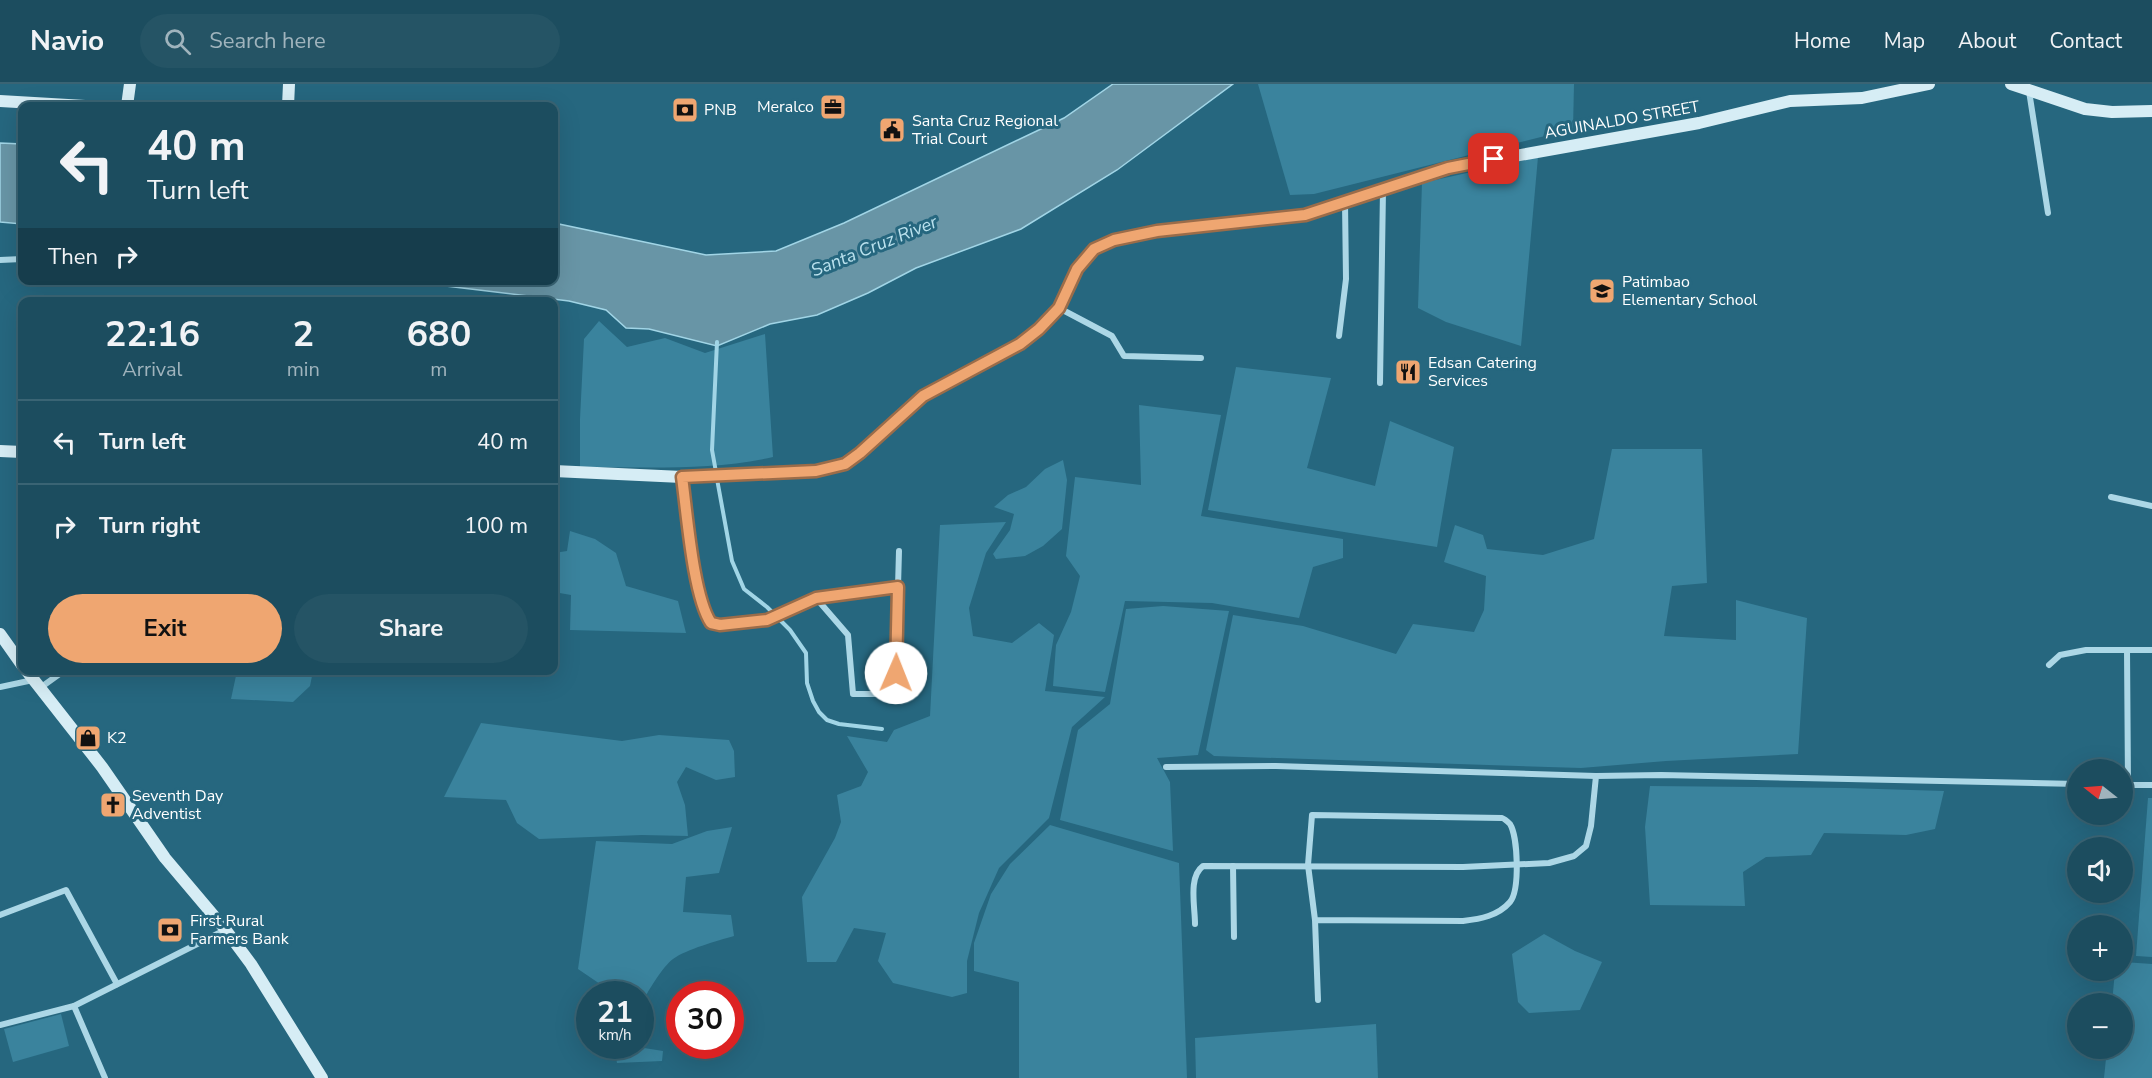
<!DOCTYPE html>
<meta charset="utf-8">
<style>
body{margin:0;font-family:"Nunito Sans",sans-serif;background:#255465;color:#f1f3f6;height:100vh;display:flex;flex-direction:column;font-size:22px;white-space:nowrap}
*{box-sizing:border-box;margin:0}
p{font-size:20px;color:#a0b4bd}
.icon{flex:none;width:33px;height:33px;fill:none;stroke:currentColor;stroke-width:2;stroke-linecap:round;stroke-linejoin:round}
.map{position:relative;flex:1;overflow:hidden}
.panel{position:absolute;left:18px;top:213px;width:540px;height:378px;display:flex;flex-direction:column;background:#1c4d5f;border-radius:12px;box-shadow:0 6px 24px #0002,0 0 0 2px #3a6474}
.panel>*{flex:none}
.banner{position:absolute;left:18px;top:18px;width:540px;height:183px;border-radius:12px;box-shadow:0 6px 24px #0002,0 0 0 2px #3a6474;background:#1c4d5f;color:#f1f3f6;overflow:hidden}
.needle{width:39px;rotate:287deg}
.controls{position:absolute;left:2067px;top:675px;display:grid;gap:12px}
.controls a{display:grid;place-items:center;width:66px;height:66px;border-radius:50%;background:#1c4d5f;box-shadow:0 6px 24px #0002,0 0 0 2px #3a6474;font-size:30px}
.speed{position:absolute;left:576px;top:897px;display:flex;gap:12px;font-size:30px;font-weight:700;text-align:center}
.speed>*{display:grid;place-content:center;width:78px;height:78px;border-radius:50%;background:#1c4d5f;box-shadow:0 6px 24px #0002,0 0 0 2px #3a6474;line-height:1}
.speed small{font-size:15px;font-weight:400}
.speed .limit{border:9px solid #d22;background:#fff;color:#111}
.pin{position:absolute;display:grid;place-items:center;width:51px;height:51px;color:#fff;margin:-26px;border-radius:12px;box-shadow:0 3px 9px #0006}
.me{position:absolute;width:66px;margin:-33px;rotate:1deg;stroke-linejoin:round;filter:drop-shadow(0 0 4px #0008)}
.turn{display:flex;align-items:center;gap:21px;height:126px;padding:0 30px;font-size:27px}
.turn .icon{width:78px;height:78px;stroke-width:2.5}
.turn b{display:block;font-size:42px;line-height:51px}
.then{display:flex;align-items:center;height:57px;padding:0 30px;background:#0003;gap:12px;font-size:22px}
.eta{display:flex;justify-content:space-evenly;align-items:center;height:102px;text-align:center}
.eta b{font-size:36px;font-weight:700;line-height:42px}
.button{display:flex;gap:12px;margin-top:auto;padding:12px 30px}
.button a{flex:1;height:69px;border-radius:36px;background:#efa671;color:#111;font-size:24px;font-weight:700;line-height:69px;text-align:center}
.button a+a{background:#255465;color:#f1f3f6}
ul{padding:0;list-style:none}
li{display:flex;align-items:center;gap:18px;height:84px;padding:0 30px;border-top:2px solid #3a6474}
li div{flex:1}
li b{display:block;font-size:22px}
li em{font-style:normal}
header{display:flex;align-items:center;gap:36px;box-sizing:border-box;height:84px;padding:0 30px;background:#1c4d5f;border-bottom:2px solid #3a6474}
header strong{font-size:28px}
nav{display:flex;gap:33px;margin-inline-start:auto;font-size:21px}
.search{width:420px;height:54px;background:#255465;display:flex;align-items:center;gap:15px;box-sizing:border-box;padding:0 21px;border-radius:33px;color:#a0b4bd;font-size:22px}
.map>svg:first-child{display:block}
</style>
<header>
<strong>Navio</strong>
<div class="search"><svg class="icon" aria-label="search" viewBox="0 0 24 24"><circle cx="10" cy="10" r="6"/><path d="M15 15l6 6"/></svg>Search here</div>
<nav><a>Home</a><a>Map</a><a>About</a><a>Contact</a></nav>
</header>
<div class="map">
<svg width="2152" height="994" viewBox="0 0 2152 994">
<rect width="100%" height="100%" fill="#26677f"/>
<g fill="#3a839d">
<path d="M1258 0H1574L1573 45 1314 110 1290 111Z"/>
<path d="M1538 73 1521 262 1446 238 1418 224 1422 99Z"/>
<path d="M599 237 627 263 665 254 705 269 765 250 773 373C710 387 645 383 580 383V335L584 255Z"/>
<path d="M1236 283 1331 294 1307 384 1375 402 1390 337 1454 363 1437 463 1208 426Z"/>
<path d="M1139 321 1221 331 1201 432 1343 455V474L1313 483 1299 534 1212 519 1125 517 1105 608 1053 602 1056 561 1071 528 1080 492 1066 472 1075 393 1141 401Z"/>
<path d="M1612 365H1702L1707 499 1672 502 1664 552 1736 556V516L1807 534 1798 670 1666 677 1581 684 1214 672 1206 666 1233 531 1303 542 1396 570 1413 540 1474 548 1484 526 1486 492 1444 478 1455 441 1483 451 1487 465 1543 471 1594 455Z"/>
<path d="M1063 376 1067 396 1062 445 1043 462 1025 472 996 475 993 470 1010 446 1014 430 994 423 1008 411 1026 403 1045 385Z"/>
<path d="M1006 438 986 469 969 524 973 552 1012 559 1039 539 1054 551 1045 607 1105 613 1072 643 1049 734 999 784 979 829 967 877V909L952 913 893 899 878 877 886 849 854 844 836 878H807L802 813 835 754 841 738 837 711 861 702 868 688 847 652 887 658 894 646 930 632 940 441Z"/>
<path d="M570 447 595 455 616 469 626 502 678 517 686 549 570 546 571 511 554 508V469L567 467Z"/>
<path d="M1163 522 1229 527 1198 671 1157 674 1170 698 1173 767 1060 736 1078 646 1110 620 1126 525Z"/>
<path d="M237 587V586L313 587 310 602 293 618 231 615Z"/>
<path d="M481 639 622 657 659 651 729 656 734 667 735 693 716 696 686 683 677 698 685 721 688 752 642 751 539 755 517 739 506 716 444 713Z"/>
<path d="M1650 702 1846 704 1944 707 1935 745 1906 751 1824 749 1811 771 1766 773 1743 788 1745 822 1650 821 1645 743Z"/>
<path d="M2148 714H2152V873L2136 872Z"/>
<path d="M1050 741 1179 779 1187 994H1019V898L974 887V859L991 810 1010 780Z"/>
<path d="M732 743 719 789 686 793 683 828 731 831 734 852C717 857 687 865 673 875 663 882 646 910 641 921L640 910H602L600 900 578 885 596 757 672 760 707 747Z"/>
<path d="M1544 850 1575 867 1602 878 1580 926 1529 929 1518 918 1512 870Z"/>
<path d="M2123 878 2152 880V994H2104L2107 965 2122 964V920L2112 919 2115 887 2122 886Z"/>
<path d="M61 930 69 962 13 978 4 945Z"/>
<path d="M1376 940 1378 994H1196L1195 954Z"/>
<path d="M614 962H637L638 963 663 967 662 977 617 979Z"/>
</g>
<g fill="#6895a6" stroke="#a1d5e6" stroke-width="1.5">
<path d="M1113 0H1233L1117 86 1021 145 916 184 868 209 817 231 770 240 717 262 649 245 626 244 606 226 569 217 429 200 420 197 554 196V139L706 171 776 167 844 139 1064 34Z"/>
<path d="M0 59 22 60V140L0 138Z"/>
</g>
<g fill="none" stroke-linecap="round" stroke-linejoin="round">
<g stroke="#a1d5e6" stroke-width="4">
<path d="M716 388 712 366 717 258"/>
<path d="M717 395 732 477 744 505 767 523 790 546 806 569 807 599 813 617 819 628 827 636 839 640 882 645"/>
</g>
<g stroke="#acd7e6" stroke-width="6">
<path d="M2029 7 2048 129"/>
<path d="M0 176 22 175"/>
<path d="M1059 224 1112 252 1124 272 1201 274"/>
<path d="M1339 252 1346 195 1345 118"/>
<path d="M1380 299 1383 106"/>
<path d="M683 393C688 429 693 512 711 539L720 541 767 536 816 514 898 503"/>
<path d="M2111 413 2152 422"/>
<path d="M816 514 848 551 853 610H895L899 467"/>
<path d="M2127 566 2128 701"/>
<path d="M2049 581 2060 571 2086 566H2152"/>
<path d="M0 603 33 596"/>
<path d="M40 604 65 586"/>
<path d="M1166 683 1276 682 1596 692"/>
<path d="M2122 701H2152"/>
<path d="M1233 782 1234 853"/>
<path d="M0 831 66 806 117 900"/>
<path d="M1315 836 1463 837C1480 835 1498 832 1510 818 1520 806 1518 753 1510 740 1508 738 1505 735 1502 734L1312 731 1308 781 1315 836 1318 916"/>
<path d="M1195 840C1195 822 1188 793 1203 782L1463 783 1549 779 1574 772 1586 762 1591 742 1596 692 1661 691 2078 700"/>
<path d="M74 922 105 994"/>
<path d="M0 941 74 922 225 846"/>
</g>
<g stroke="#d6edf5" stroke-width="12">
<path d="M2011 0 2085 25 2112 28 2152 27"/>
<path d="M0 17 85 22"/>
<path d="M127 22 130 0"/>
<path d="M288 22 289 0"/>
<path d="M0 367 22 368"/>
<path d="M554 387 682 393 816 387 845 379 860 369 923 312 1020 260 1039 245 1059 224 1077 185 1094 165 1114 156 1157 147 1305 131 1448 84 1699 39 1790 17 1862 14 1929 0"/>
<path d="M0 550 22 581"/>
<path d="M26 586 102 683 165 774 225 845 251 880 322 994"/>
</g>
</g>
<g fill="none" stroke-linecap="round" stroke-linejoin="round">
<defs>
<path id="route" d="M896 589 898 503 816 514 767 536 720 541 711 539C693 512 687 429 682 393L816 387 845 380 860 369 923 312 1020 260 1039 245 1059 224 1077 185 1094 165 1114 156 1157 147 1305 131 1448 84 1494 75"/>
</defs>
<use href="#route" stroke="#9b6c49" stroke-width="15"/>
<use href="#route" stroke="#efa671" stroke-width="10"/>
</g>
<defs>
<symbol id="office-square" viewBox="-11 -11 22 22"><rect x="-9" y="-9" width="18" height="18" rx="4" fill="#efa671" stroke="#26677f"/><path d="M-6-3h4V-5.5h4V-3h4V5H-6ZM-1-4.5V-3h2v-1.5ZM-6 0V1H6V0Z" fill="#111"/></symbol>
<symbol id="bank-square" viewBox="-11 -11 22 22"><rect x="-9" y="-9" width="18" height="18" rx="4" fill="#efa671" stroke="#26677f"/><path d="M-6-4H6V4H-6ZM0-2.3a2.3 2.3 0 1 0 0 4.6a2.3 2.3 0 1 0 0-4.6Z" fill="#111"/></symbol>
<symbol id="civic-square" viewBox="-11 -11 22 22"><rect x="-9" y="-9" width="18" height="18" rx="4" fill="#efa671" stroke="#26677f"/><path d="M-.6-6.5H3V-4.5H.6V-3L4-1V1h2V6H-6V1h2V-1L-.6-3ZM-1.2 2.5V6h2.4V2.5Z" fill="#111"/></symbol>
<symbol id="school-square" viewBox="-11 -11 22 22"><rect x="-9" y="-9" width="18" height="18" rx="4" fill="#efa671" stroke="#26677f"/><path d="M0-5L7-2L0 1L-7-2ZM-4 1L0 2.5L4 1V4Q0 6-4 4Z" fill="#111"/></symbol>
<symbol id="restaurant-square" viewBox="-11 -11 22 22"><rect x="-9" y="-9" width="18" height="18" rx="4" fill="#efa671" stroke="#26677f"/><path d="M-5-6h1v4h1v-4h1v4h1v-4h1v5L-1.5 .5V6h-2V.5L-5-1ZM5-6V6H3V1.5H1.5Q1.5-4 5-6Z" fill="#111"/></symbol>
<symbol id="shop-square" viewBox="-11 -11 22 22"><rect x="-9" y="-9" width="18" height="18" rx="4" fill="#efa671" stroke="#26677f"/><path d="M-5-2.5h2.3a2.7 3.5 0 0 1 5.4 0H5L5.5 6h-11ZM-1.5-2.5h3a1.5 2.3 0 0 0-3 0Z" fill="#111"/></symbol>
<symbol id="church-square" viewBox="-11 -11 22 22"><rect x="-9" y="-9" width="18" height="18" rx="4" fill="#efa671" stroke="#26677f"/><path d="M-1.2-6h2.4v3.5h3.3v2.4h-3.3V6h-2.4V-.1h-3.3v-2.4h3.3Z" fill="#111"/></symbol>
</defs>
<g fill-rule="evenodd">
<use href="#office-square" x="818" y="8" width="30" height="30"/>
<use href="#bank-square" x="670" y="11" width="30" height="30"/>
<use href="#civic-square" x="877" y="31" width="30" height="30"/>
<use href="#school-square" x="1587" y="192" width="30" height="30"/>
<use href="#restaurant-square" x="1393" y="273" width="30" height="30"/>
<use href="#shop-square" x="73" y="639" width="30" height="30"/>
<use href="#church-square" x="98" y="706" width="30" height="30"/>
<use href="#bank-square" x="155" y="831" width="30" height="30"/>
</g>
<g text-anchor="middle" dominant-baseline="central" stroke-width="6" stroke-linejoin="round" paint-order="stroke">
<g font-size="16" fill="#fff" stroke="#26677f" text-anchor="start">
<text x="814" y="23" text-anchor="end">Meralco</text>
<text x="704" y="26">PNB</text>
<text x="912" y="37">Santa Cruz Regional<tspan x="912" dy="18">Trial Court</tspan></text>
<text x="1622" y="198">Patimbao<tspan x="1622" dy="18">Elementary School</tspan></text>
<text x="1428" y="279">Edsan Catering<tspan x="1428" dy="18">Services</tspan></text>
<text x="107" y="654">K2</text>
<text x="132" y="712">Seventh Day<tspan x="132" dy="18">Adventist</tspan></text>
<text x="190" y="837">First Rural<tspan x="190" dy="18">Farmers Bank</tspan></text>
</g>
<g font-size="16" fill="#fff" stroke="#26677f">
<text transform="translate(1622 36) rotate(-10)">AGUINALDO STREET</text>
</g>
<g font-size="18" font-style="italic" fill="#bbe2ee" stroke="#26677f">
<text transform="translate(874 162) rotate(-22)">Santa Cruz River</text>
</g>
</g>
</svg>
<div class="controls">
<a><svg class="needle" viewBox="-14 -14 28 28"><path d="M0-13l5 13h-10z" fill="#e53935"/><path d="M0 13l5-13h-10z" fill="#a0b4bd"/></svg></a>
<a><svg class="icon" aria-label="sound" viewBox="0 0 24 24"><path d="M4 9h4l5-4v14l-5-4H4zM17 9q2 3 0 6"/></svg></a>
<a>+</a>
<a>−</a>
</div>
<div class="speed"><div>21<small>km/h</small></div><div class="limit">30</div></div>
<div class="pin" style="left:1494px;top:75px;background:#d93025"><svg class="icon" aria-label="arrive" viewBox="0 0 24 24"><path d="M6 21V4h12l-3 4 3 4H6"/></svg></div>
<svg class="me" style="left:896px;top:589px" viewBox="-20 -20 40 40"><circle r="19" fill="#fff"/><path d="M0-13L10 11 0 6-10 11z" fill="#efa671"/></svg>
<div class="banner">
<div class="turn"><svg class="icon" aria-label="left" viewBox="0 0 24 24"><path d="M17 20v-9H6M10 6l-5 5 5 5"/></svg><div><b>40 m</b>Turn left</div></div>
<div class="then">Then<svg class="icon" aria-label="right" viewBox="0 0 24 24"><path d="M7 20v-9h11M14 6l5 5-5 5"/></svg></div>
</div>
<section class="panel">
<div class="eta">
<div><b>22:16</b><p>Arrival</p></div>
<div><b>2</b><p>min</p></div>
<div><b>680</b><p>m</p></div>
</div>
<ul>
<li><svg class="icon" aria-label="left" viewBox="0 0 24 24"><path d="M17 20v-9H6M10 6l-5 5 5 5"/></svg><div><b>Turn left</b></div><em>40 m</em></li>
<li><svg class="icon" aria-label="right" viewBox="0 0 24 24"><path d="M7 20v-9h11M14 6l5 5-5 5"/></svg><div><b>Turn right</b></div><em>100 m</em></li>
</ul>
<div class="button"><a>Exit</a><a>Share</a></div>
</section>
</div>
